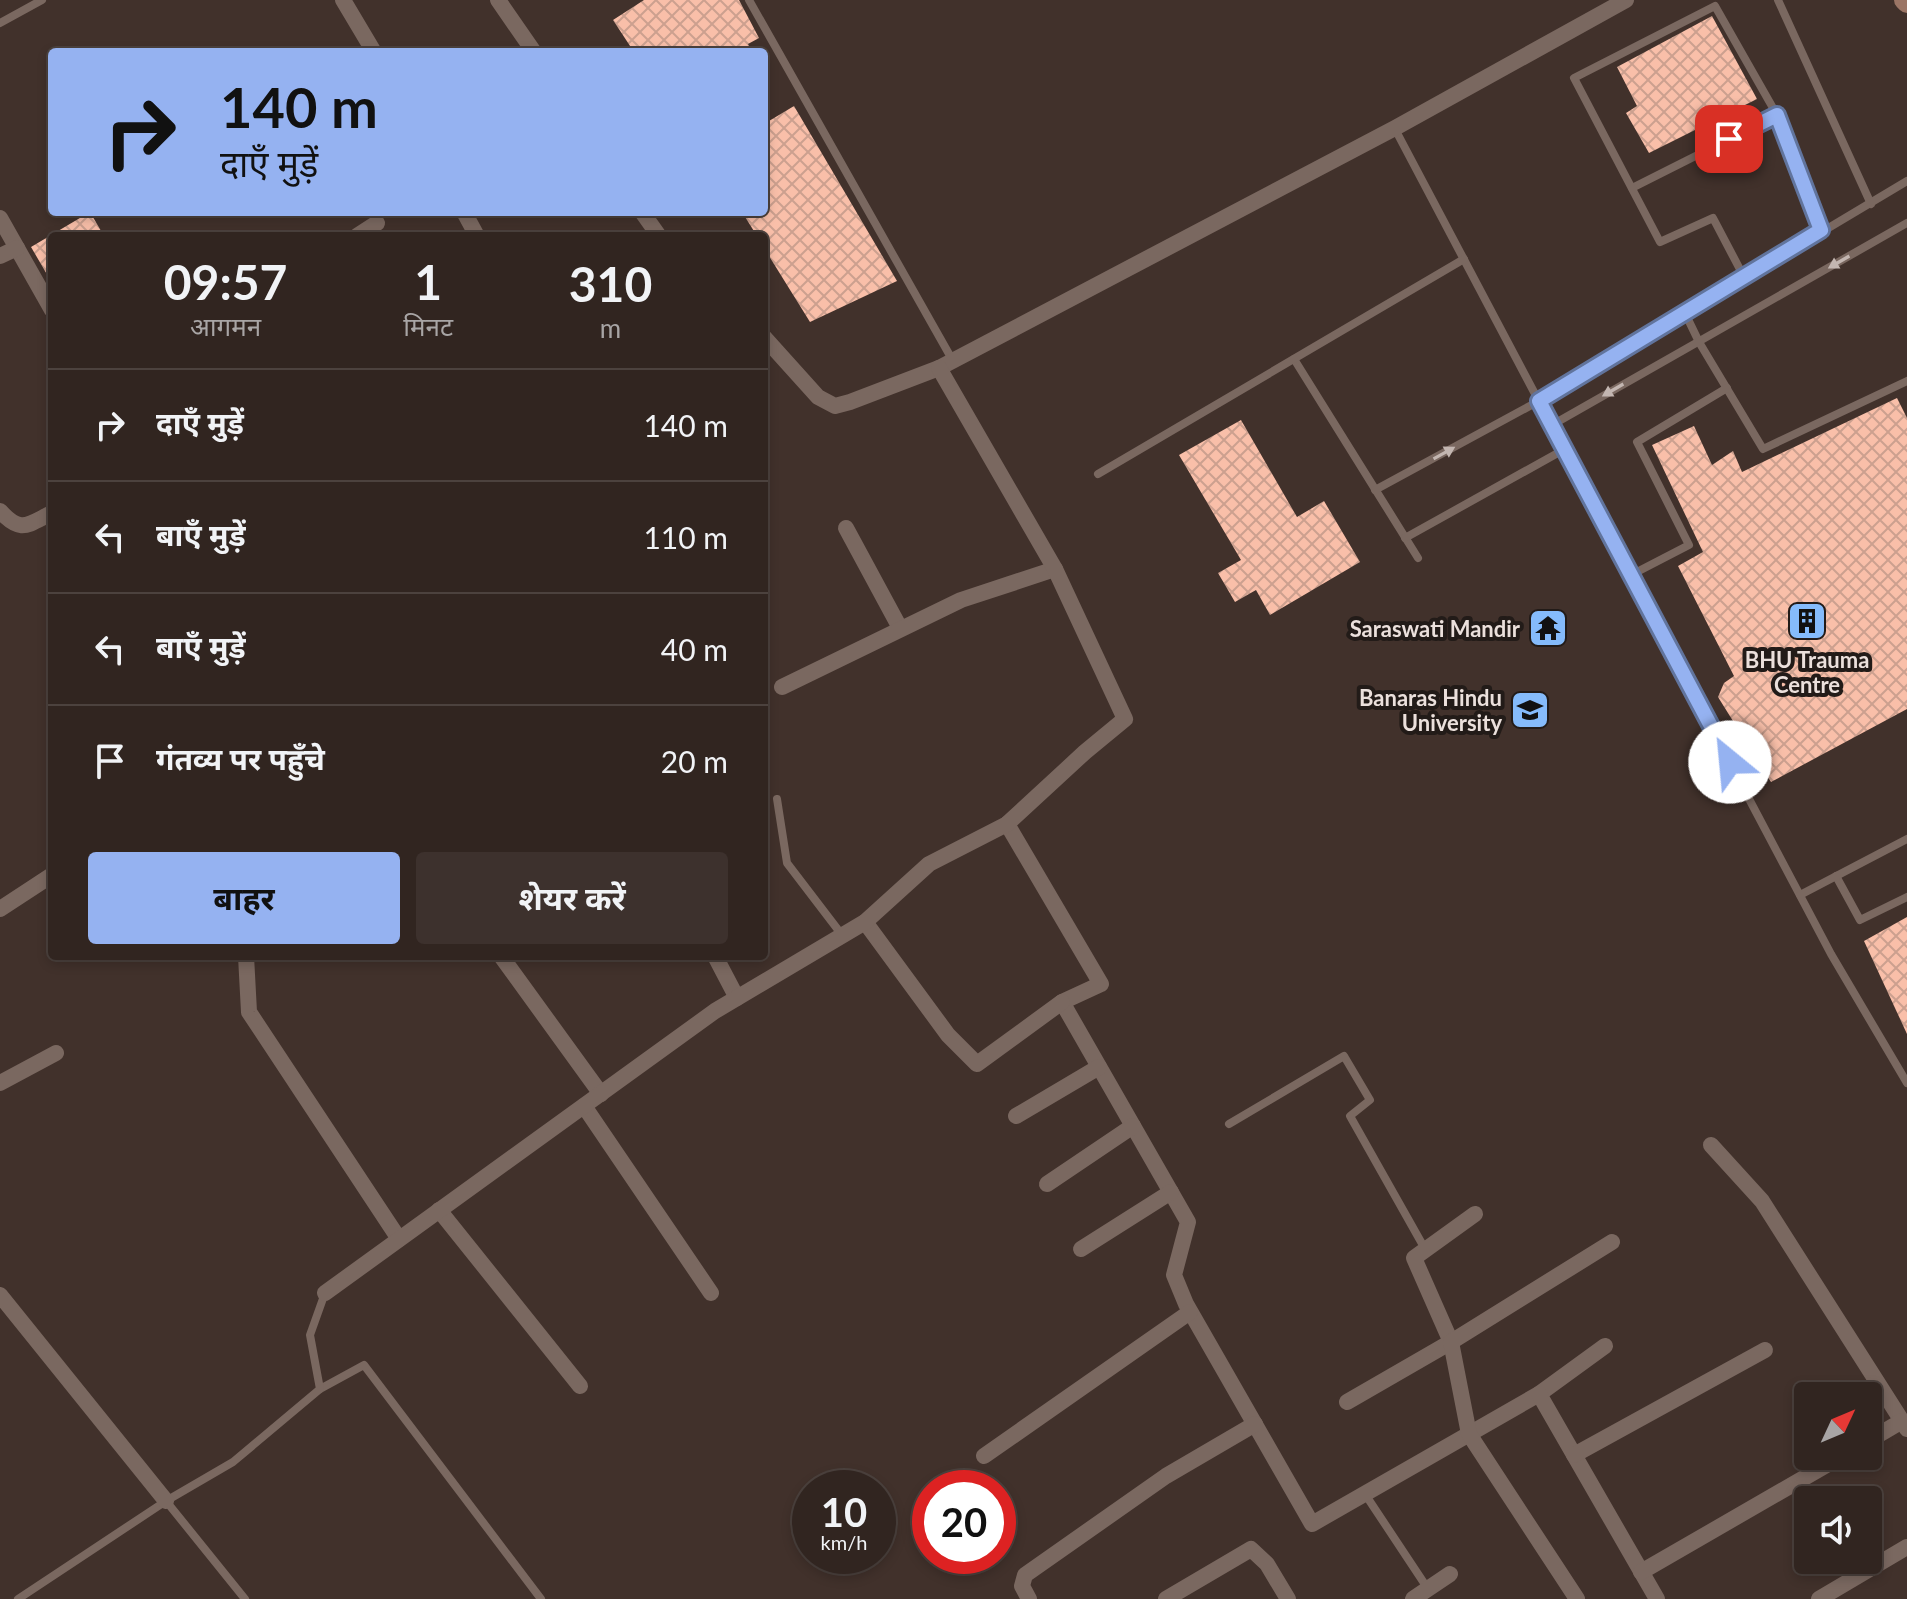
<!DOCTYPE html>
<html lang="hi">
<meta charset="utf-8">
<style>
body{margin:0;font-family:Lato,"Noto Sans Devanagari",sans-serif;background:#3d312d;color:#f1f3f6;height:100vh;display:flex;flex-direction:column;font-size:30px;white-space:nowrap}
*{box-sizing:border-box;margin:0}
p{font-size:26px;color:#a8a5a5}
.icon{flex:none;width:44px;height:44px;fill:none;stroke:currentColor;stroke-width:2;stroke-linecap:round;stroke-linejoin:round}
.map{position:relative;flex:1;overflow:hidden}
.drawer{position:absolute;left:48px;top:232px;width:720px;height:728px;display:flex;flex-direction:column;background:#312520;border-radius:8px;box-shadow:0 4px 12px #0003,0 0 0 2px #4c423e}
.drawer>*{flex:none}
.top-card{position:absolute;left:48px;top:48px;width:720px;height:168px;border-radius:8px;box-shadow:0 4px 12px #0003,0 0 0 2px #4c423e;background:#95b2f1;color:#111;overflow:hidden}
.needle{width:52px;rotate:46deg}
.buttons{position:absolute;left:1794px;top:1382px;display:grid;gap:16px}
.buttons a{display:grid;place-items:center;width:88px;height:88px;border-radius:8px;background:#312520;box-shadow:0 4px 12px #0003,0 0 0 2px #4c423e;font-size:40px}
.speed{position:absolute;left:792px;top:1470px;display:flex;gap:16px;font-size:40px;font-weight:700;text-align:center}
.speed>*{display:grid;place-content:center;width:104px;height:104px;border-radius:50%;background:#312520;box-shadow:0 4px 12px #0003,0 0 0 2px #4c423e;line-height:1}
.speed small{font-size:20px;font-weight:400}
.speed .limit{border:12px solid #d22;background:#fff;color:#111}
.pin{position:absolute;display:grid;place-items:center;width:68px;height:68px;color:#fff;margin:-34px;border-radius:16px;box-shadow:0 4px 12px #0006}
.me{position:absolute;width:88px;margin:-44px;rotate:332deg;stroke-linejoin:round;filter:drop-shadow(0 0 6px #0008)}
.turn{display:flex;align-items:center;gap:28px;height:168px;padding:0 40px;font-size:36px}
.turn .icon{width:104px;height:104px;stroke-width:2.5}
.turn b{display:block;font-size:56px;line-height:68px}
.eta{display:flex;justify-content:space-evenly;align-items:center;height:136px;text-align:center}
.eta b{font-size:48px;font-weight:700;line-height:56px}
.button{display:flex;gap:16px;margin-top:auto;padding:16px 40px}
.button a{flex:1;height:92px;border-radius:8px;background:#95b2f1;color:#111;font-size:32px;font-weight:700;line-height:92px;text-align:center}
.button a+a{background:#3d312d;color:#f1f3f6}
ul{padding:0;list-style:none}
li{display:flex;align-items:center;gap:24px;height:112px;padding:0 40px;border-top:2px solid #4c423e}
li div{flex:1}
li b{display:block;font-size:30px}
li em{font-style:normal}
.map>svg:first-child{display:block}
</style>
<div class="map">
<svg width="1907" height="1599" viewBox="0 0 1907 1599">
<defs>
<pattern id="building-cross-hatch" width="8" height="8" patternUnits="userSpaceOnUse" patternTransform="scale(2)"><rect width="8" height="8" fill="#f9bfa9"/><path d="M0 0l8 8M0 8l8-8" fill="none" stroke="#cca08f"/></pattern>
</defs>
<rect width="100%" height="100%" fill="#41312b"/>
<g fill="url(#building-cross-hatch)">
<path d="M644 0H739L759 38 748 44 752 52H634L613 20Z"/>
<path d="M1712 16 1757 99 1649 153 1626 113 1637 106 1617 67Z"/>
<path d="M794 106 897 281 810 322 764 248V236H757L742 212H764V124Z"/>
<path d="M90 212 104 236H52V283L31 247Z"/>
<path d="M1897 398 1907 418V709L1771 782 1718 697 1724 683 1734 676 1678 566 1703 552 1652 445 1694 426 1712 465 1733 451 1742 472Z"/>
<path d="M1241 420 1297 517 1324 501 1360 562 1270 615 1256 590 1235 602 1218 573 1241 560 1179 455Z"/>
<path d="M1907 917V1034L1864 941Z"/>
</g>
<g fill="none" stroke-linecap="round" stroke-linejoin="round">
<g stroke="#7a6860" stroke-width="8">
<path d="M749 0 953 361"/>
<path d="M1778 0 1871 204"/>
<path d="M0 23 42 0"/>
<path d="M1395 129 1831 954 1907 1083"/>
<path d="M1632 188 1777 115"/>
<path d="M1744 277 1713 218 1660 242 1574 78 1715 6 1777 115 1821 230"/>
<path d="M1685 313 1699 342 1763 449 1907 381"/>
<path d="M1294 359 1418 558"/>
<path d="M1552 425 1907 223"/>
<path d="M1098 474 1464 259"/>
<path d="M1375 490 1539 401 1907 181"/>
<path d="M1405 538 1565 449"/>
<path d="M1631 575 1689 545 1637 442 1727 388"/>
<path d="M777 799 787 863 842 935"/>
<path d="M1836 876 1860 920 1907 897"/>
<path d="M1800 895 1907 839"/>
<path d="M1229 1124 1344 1056 1370 1100 1350 1116 1425 1249"/>
<path d="M320 1389 364 1365 541 1599"/>
<path d="M1365 1494 1428 1589"/>
<path d="M166 1501 245 1599"/>
<path d="M18 1599 166 1501 233 1462 320 1389 310 1335 325 1293"/>
</g>
<g stroke="#7a6860" stroke-width="16">
<path d="M343 0 374 52"/>
<path d="M498 0 534 52"/>
<path d="M464 212 477 236"/>
<path d="M642 212 659 236"/>
<path d="M0 218 52 310"/>
<path d="M357 236 377 223"/>
<path d="M0 256 17 248"/>
<path d="M764 337 818 397 835 406 850 402 939 368 1395 128 1626 0"/>
<path d="M0 511C21 534 27 525 52 513"/>
<path d="M846 528 900 628"/>
<path d="M782 687 961 600 1055 569"/>
<path d="M1007 824 1101 984 1062 1002 1188 1222 1174 1275 1186 1304 1312 1524 1539 1394 1605 1346"/>
<path d="M0 909 52 875"/>
<path d="M865 922 948 1035 977 1064 1062 1002"/>
<path d="M246 956 249 1012 399 1239"/>
<path d="M501 956 601 1094"/>
<path d="M715 956 737 998"/>
<path d="M0 1083 56 1053"/>
<path d="M584 1106 711 1293"/>
<path d="M1016 1116 1099 1067"/>
<path d="M1711 1145 1762 1201 1907 1429"/>
<path d="M1047 1184 1133 1126"/>
<path d="M439 1210 580 1386"/>
<path d="M1081 1249 1171 1192"/>
<path d="M325 1293 715 1011 865 922 929 864 1007 824 1085 752 1125 719 1055 569 939 368"/>
<path d="M0 1295 166 1501"/>
<path d="M1539 1394 1657 1599"/>
<path d="M1347 1402 1451 1342 1414 1258 1475 1214"/>
<path d="M1868 1441 1902 1421"/>
<path d="M1574 1455 1765 1350"/>
<path d="M984 1456 1190 1312"/>
<path d="M1641 1572 1842 1456"/>
<path d="M1029 1599 1022 1586 1025 1575 1166 1476 1255 1424"/>
<path d="M1166 1599 1251 1549 1267 1564 1288 1599"/>
<path d="M1413 1599 1450 1574"/>
<path d="M1577 1599 1469 1434 1451 1342 1612 1242"/>
<path d="M1819 1599 1907 1547"/>
</g>
<path stroke="#9b7565" stroke-width="20" d="M1904 0 1907 3"/>
</g>
<defs><path id="oneway-solid" d="M-6-.8H1V-3.2L6.5 0L1 3.2V.8H-6Z" transform="scale(2)"/></defs>
<g fill="#c3b6b1">
<use href="#oneway-solid" transform="translate(1839 262) rotate(150)"/>
<use href="#oneway-solid" transform="translate(1613 390) rotate(150)"/>
<use href="#oneway-solid" transform="translate(1444 453) rotate(-29)"/>
</g>
<g fill="none" stroke-linecap="round" stroke-linejoin="round">
<defs>
<path id="route" d="M1729 139 1777 115 1821 230 1539 401 1730 762"/>
</defs>
<use href="#route" stroke="#61749d" stroke-width="20"/>
<use href="#route" stroke="#95b2f1" stroke-width="14"/>
</g>
<defs>
<symbol id="building-square" viewBox="-11 -11 22 22"><rect x="-9" y="-9" width="18" height="18" rx="4" fill="#85bbfb" stroke="#221b18"/><path d="M-4-6H4V6H1V3H-1V6H-4ZM-2.5-4.3h1.7v1.8h-1.7ZM.8-4.3h1.7v1.8H.8ZM-2.5-1h1.7V.8h-1.7ZM.8-1h1.7V.8H.8Z" fill="#111"/></symbol>
<symbol id="temple-square" viewBox="-11 -11 22 22"><rect x="-9" y="-9" width="18" height="18" rx="4" fill="#85bbfb" stroke="#221b18"/><path d="M0-6L5-2H3V0L6.5 2.5H4V6H1.5V3h-3V6H-4V2.5H-6.5L-3 0V-2H-5Z" fill="#111"/></symbol>
<symbol id="university-square" viewBox="-11 -11 22 22"><rect x="-9" y="-9" width="18" height="18" rx="4" fill="#85bbfb" stroke="#221b18"/><path d="M0-5L7-2L0 1L-7-2ZM-4 1L0 2.5L4 1V4Q0 6-4 4Z" fill="#111"/></symbol>
</defs>
<g fill-rule="evenodd">
<use href="#building-square" x="1785" y="599" width="44" height="44"/>
<use href="#temple-square" x="1526" y="606" width="44" height="44"/>
<use href="#university-square" x="1508" y="688" width="44" height="44"/>
</g>
<g text-anchor="middle" dominant-baseline="central" stroke-width="8" stroke-linejoin="round" paint-order="stroke">
<g font-size="22" font-weight="bold" fill="#ebe0dc" stroke="#221b18" text-anchor="end">
<text x="1520" y="628">Saraswati Mandir</text>
<text x="1807" y="659" text-anchor="middle">BHU Trauma<tspan x="1807" dy="25">Centre</tspan></text>
<text x="1502" y="697">Banaras Hindu<tspan x="1502" dy="25">University</tspan></text>
</g>
</g>
</svg>
<div class="buttons">
<a><svg class="needle" viewBox="-14 -14 28 28"><path d="M0-13l5 13h-10z" fill="#e53935"/><path d="M0 13l5-13h-10z" fill="#a8a5a5"/></svg></a>
<a><svg class="icon" aria-label="sound" viewBox="0 0 24 24"><path d="M4 9h4l5-4v14l-5-4H4zM17 9q2 3 0 6"/></svg></a>
</div>
<div class="speed"><div>10<small>km/h</small></div><div class="limit">20</div></div>
<div class="pin" style="left:1729px;top:139px;background:#d93025"><svg class="icon" aria-label="arrive" viewBox="0 0 24 24"><path d="M6 21V4h12l-3 4 3 4H6"/></svg></div>
<svg class="me" style="left:1730px;top:762px" viewBox="-20 -20 40 40"><circle r="19" fill="#fff"/><path d="M0-13L10 11 0 6-10 11z" fill="#95b2f1"/></svg>
<div class="top-card">
<div class="turn"><svg class="icon" aria-label="right" viewBox="0 0 24 24"><path d="M7 20v-9h11M14 6l5 5-5 5"/></svg><div><b>140 m</b>दाएँ मुड़ें</div></div>
</div>
<section class="drawer">
<div class="eta">
<div><b>09:57</b><p>आगमन</p></div>
<div><b>1</b><p>मिनट</p></div>
<div><b>310</b><p>m</p></div>
</div>
<ul>
<li><svg class="icon" aria-label="right" viewBox="0 0 24 24"><path d="M7 20v-9h11M14 6l5 5-5 5"/></svg><div><b>दाएँ मुड़ें</b></div><em>140 m</em></li>
<li><svg class="icon" aria-label="left" viewBox="0 0 24 24"><path d="M17 20v-9H6M10 6l-5 5 5 5"/></svg><div><b>बाएँ मुड़ें</b></div><em>110 m</em></li>
<li><svg class="icon" aria-label="left" viewBox="0 0 24 24"><path d="M17 20v-9H6M10 6l-5 5 5 5"/></svg><div><b>बाएँ मुड़ें</b></div><em>40 m</em></li>
<li><svg class="icon" aria-label="arrive" viewBox="0 0 24 24"><path d="M6 21V4h12l-3 4 3 4H6"/></svg><div><b>गंतव्य पर पहुँचे</b></div><em>20 m</em></li>
</ul>
<div class="button"><a>बाहर</a><a>शेयर करें</a></div>
</section>
</div>
